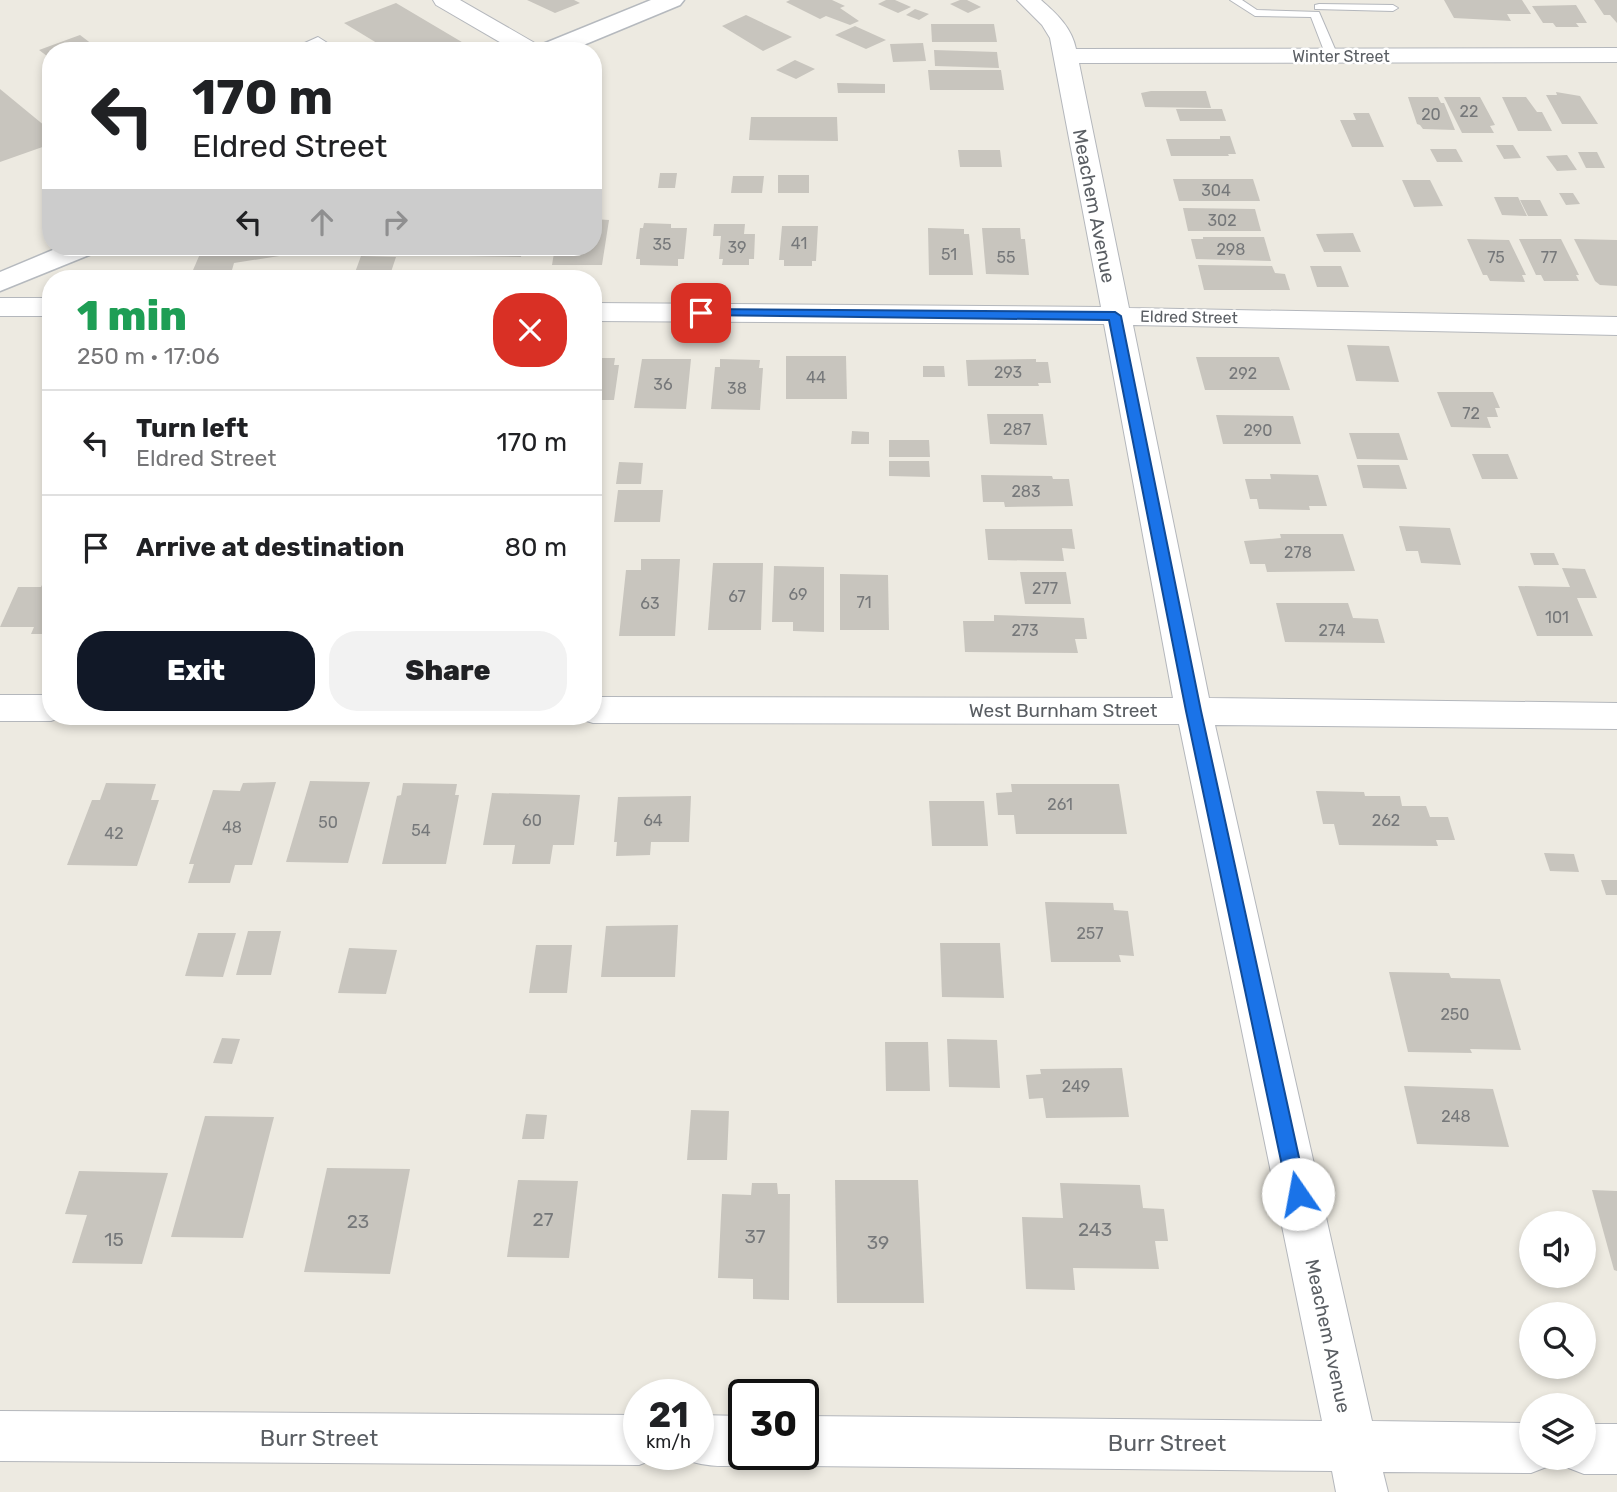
<!DOCTYPE html>
<meta charset="utf-8">
<style>
body{margin:0;font-family:Rubik,sans-serif;background:#f2f2f2;color:#202124;height:100vh;display:flex;flex-direction:column;font-size:26px;white-space:nowrap}
*{box-sizing:border-box;margin:0}
p{font-size:23px;color:#757577}
.icon{flex:none;width:38px;height:38px;fill:none;stroke:currentColor;stroke-width:2;stroke-linecap:round;stroke-linejoin:round}
.map{position:relative;flex:1;overflow:hidden}
.side{position:absolute;left:42px;top:270px;width:560px;height:455px;display:flex;flex-direction:column;background:#fff;border-radius:28px;box-shadow:0 4px 10px #0003}
.side>*{flex:none}
.top-card{position:absolute;left:42px;top:42px;width:560px;height:214px;border-radius:28px;box-shadow:0 4px 10px #0003;background:#fff;color:#202124;overflow:hidden}
.buttons{position:absolute;left:1519px;top:1211px;display:grid;gap:14px}
.buttons a{display:grid;place-items:center;width:77px;height:77px;border-radius:50%;background:#fff;box-shadow:0 4px 10px #0003;font-size:35px}
.speed{position:absolute;left:623px;top:1379px;display:flex;gap:14px;font-size:35px;font-weight:700;text-align:center}
.speed>*{display:grid;place-content:center;width:91px;height:91px;border-radius:50%;background:#fff;box-shadow:0 4px 10px #0003;line-height:1}
.speed small{font-size:18px;font-weight:400}
.speed .limit{border:4px solid #111;border-radius:10px;background:#fff;color:#111}
.pin{position:absolute;display:grid;place-items:center;width:60px;height:60px;color:#fff;margin:-30px;border-radius:14px;box-shadow:0 4px 10px #0006}
.me{position:absolute;width:77px;margin:-38px;rotate:348deg;stroke-linejoin:round;filter:drop-shadow(0 0 5px #0008)}
.turn{display:flex;align-items:center;gap:24px;height:147px;padding:0 35px;font-size:32px}
.turn .icon{width:91px;height:91px;stroke-width:2.5}
.turn b{display:block;font-size:49px;line-height:60px}
.lanes{display:flex;align-items:center;height:66px;padding:0 35px;background:#0003;justify-content:center;gap:35px;direction:ltr}
.lanes .off{opacity:.35}
.round{display:grid;place-items:center;flex:none;width:74px;height:74px;border-radius:28px;background:#f2f2f2}
.head{display:flex;align-items:center;justify-content:space-between;height:119px;padding:0 35px}
h1{font-size:42px;font-weight:800;line-height:52px;color:#1e9e55}
.primary-button{display:flex;gap:14px;margin-top:auto;padding:14px 35px}
.primary-button a{flex:1;height:80px;border-radius:28px;background:#111827;color:#fff;font-size:28px;font-weight:800;line-height:80px;text-align:center}
.primary-button a+a{background:#f2f2f2;color:#202124}
ul{padding:0;list-style:none}
li{display:flex;align-items:center;gap:21px;height:105px;padding:0 35px;border-top:2px solid #e0e0e0}
li div{flex:1}
li b{display:block;font-size:26px}
li em{font-style:normal}
.map>svg:first-child{display:block}
</style>
<div class="map">
<svg width="1617" height="1492" viewBox="0 0 1617 1492">
<rect width="100%" height="100%" fill="#edeae1"/>
<g fill="#c8c5be">
<path d="M527 0H574L580 3 555 13Z"/>
<path d="M790 0H832L845 6 840 8 859 21 850 25 826 16 820 19 786 2Z"/>
<path d="M886 0H895L911 7 898 13 878 4Z"/>
<path d="M960 0H967L981 7 968 13 950 4Z"/>
<path d="M1444 0H1522L1531 14H1507L1511 21 1454 18Z"/>
<path d="M1594 0H1617V23L1610 15H1604Z"/>
<path d="M396 3 477 51H390L344 23Z"/>
<path d="M1576 5 1587 23H1576L1579 27H1556L1553 23H1543L1532 6Z"/>
<path d="M915 9 929 14 919 20 906 15Z"/>
<path d="M746 15 792 37 763 51 722 26Z"/>
<path d="M931 24H994L997 42H932Z"/>
<path d="M855 26 886 40 866 49 835 35Z"/>
<path d="M80 35 101 51H51V59L39 50Z"/>
<path d="M923 43 926 61 893 62 890 44Z"/>
<path d="M934 50 997 52 999 68 935 66Z"/>
<path d="M795 60 815 69 796 79 776 70Z"/>
<path d="M928 70H1001L1004 90H930Z"/>
<path d="M837 83 885 84V93H838Z"/>
<path d="M0 89 51 131V144L0 162Z"/>
<path d="M1151 91H1206L1211 108 1145 107 1141 93Z"/>
<path d="M1556 92 1580 96 1598 124H1562L1546 95H1557Z"/>
<path d="M1408 97H1438L1441 103H1444L1455 130 1423 129 1420 125 1417 124Z"/>
<path d="M1444 97H1480L1495 125 1490 126 1494 133H1462Z"/>
<path d="M1502 97H1526L1537 112H1542L1552 131H1518Z"/>
<path d="M1176 109H1222L1226 121H1180Z"/>
<path d="M1353 113H1369L1384 147H1352L1340 120H1356Z"/>
<path d="M751 117H837L838 141 749 140Z"/>
<path d="M1220 136H1230L1236 154H1228L1229 156H1171L1166 139H1220Z"/>
<path d="M1496 145H1513L1521 158 1504 159Z"/>
<path d="M1430 149H1456L1463 162H1437Z"/>
<path d="M958 150H1000L1002 167H960Z"/>
<path d="M1578 152H1597L1605 168H1586Z"/>
<path d="M1567 155 1577 170 1557 171 1546 156Z"/>
<path d="M660 173H677L675 188H658Z"/>
<rect x="778" y="175" width="31" height="18"/>
<path d="M733 176H764L762 193H731Z"/>
<path d="M1173 179H1253L1260 201H1179Z"/>
<path d="M1402 180H1430L1443 206 1414 207Z"/>
<path d="M1559 193H1573L1580 204 1566 205Z"/>
<path d="M1494 197H1518L1527 216 1502 215Z"/>
<path d="M1520 200H1540L1548 216H1528Z"/>
<path d="M1183 208 1255 209 1261 231H1188Z"/>
<path d="M593 219 609 220 602 265H552L555 247H593Z"/>
<path d="M644 223 671 224V228H687L684 259H678V266L640 265V259H636L640 228H643Z"/>
<path d="M714 224H745L744 234H755L754 259H749V265H722L723 259H719L721 236H713Z"/>
<path d="M782 226H818L816 261H812V266H784V260H779Z"/>
<path d="M928 228 964 229V234H969L973 275H929Z"/>
<path d="M982 228H1020L1021 239H1025L1029 275 986 274Z"/>
<path d="M1353 233 1361 252H1324L1316 234Z"/>
<path d="M1203 237H1264L1271 261 1196 259 1191 239H1203Z"/>
<path d="M1467 239 1509 240 1526 275H1522L1525 282 1490 281 1487 275H1483Z"/>
<path d="M1519 239H1561L1579 275H1576L1579 281H1544L1541 275H1536Z"/>
<path d="M1574 239 1617 240V286L1600 285 1595 281Z"/>
<path d="M203 247H331V248L234 263 230 277H190Z"/>
<path d="M469 247H523L521 257 467 256Z"/>
<path d="M361 256 396 257 389 278H353Z"/>
<path d="M1198 265 1272 266 1275 273 1285 274 1290 290H1204Z"/>
<path d="M1310 266H1341L1349 287H1317Z"/>
<path d="M1347 345 1389 346 1399 382 1356 381Z"/>
<path d="M786 356H846L847 399H786Z"/>
<path d="M1196 357H1279L1290 390H1205Z"/>
<path d="M593 358H615L614 365H619L614 400H593Z"/>
<path d="M642 359H691L686 409 634 408Z"/>
<path d="M720 359 760 360 759 368H763L760 410 711 409 715 367H720Z"/>
<path d="M1036 359V362H1048L1051 383H1038L1039 386H968L966 360Z"/>
<path d="M923 366H944L945 377H923Z"/>
<path d="M1437 392H1493L1500 408H1495L1498 417H1487L1491 428 1451 427Z"/>
<path d="M987 414H1043L1047 445 990 444Z"/>
<path d="M1216 415 1293 416 1301 444H1223Z"/>
<path d="M852 431 869 432V444H851Z"/>
<path d="M1349 433H1399L1408 460 1357 459Z"/>
<path d="M889 440H929L930 457H889Z"/>
<path d="M1472 454H1508L1518 479H1482Z"/>
<path d="M889 461H929L930 477 889 476Z"/>
<path d="M619 462 643 463 641 484H616Z"/>
<path d="M1357 465H1399L1407 489 1363 488Z"/>
<path d="M1270 474 1318 475 1327 506H1309L1310 510 1259 509 1257 499H1250L1245 479H1271Z"/>
<path d="M981 475 1052 476 1053 479H1069L1073 506 1005 507 1004 502H983Z"/>
<path d="M618 490H663L660 522H614Z"/>
<path d="M1399 526 1450 528 1461 565 1421 563 1418 551H1406Z"/>
<path d="M985 529H1072L1075 549 1062 548 1064 561 988 560Z"/>
<path d="M1280 534H1343L1355 571 1267 572 1265 564H1250L1244 541 1281 538Z"/>
<path d="M1530 553H1554L1559 565H1534Z"/>
<path d="M641 559H680L675 636H619L626 570H641Z"/>
<path d="M713 563H763L761 630H708Z"/>
<path d="M774 566 824 567V632L793 631V622H772Z"/>
<path d="M1562 568 1585 569 1597 598H1577L1593 636H1537L1518 586 1570 587Z"/>
<path d="M1020 572H1066L1071 604H1025Z"/>
<path d="M840 574 888 575 889 630H840Z"/>
<path d="M43 583H51V634H31L34 627H0L18 587H41Z"/>
<path d="M1276 603H1348L1353 618 1378 619 1385 643 1285 642Z"/>
<path d="M994 615 1084 618 1087 639H1075L1078 653 965 652 963 621H994Z"/>
<path d="M310 781 370 782 348 863 286 862Z"/>
<path d="M276 782 252 865H235L230 883H188L194 864H189L213 790 240 791 243 783Z"/>
<path d="M106 783 156 784 151 800H159L137 866 67 865 92 800H100Z"/>
<path d="M403 783 457 784 455 795H459L446 864H382L397 796 401 795Z"/>
<path d="M1011 784H1119L1127 834H1016L1014 815H998L996 793 1012 792Z"/>
<path d="M1316 791 1364 792 1365 796H1400L1402 806H1426L1430 817H1448L1455 840H1436L1438 846 1339 845 1334 824H1323Z"/>
<path d="M492 793 580 795 574 845H553L550 864H512L515 845H483Z"/>
<path d="M691 796 689 842H651L650 855 616 856 617 842H614L618 797Z"/>
<path d="M929 801H984L988 846H932Z"/>
<path d="M1544 853 1574 854 1579 872 1550 871Z"/>
<path d="M1601 880H1617V895H1606Z"/>
<path d="M1045 902 1113 903 1114 910 1128 911 1134 956 1119 955 1121 962H1051Z"/>
<path d="M678 925 675 977H601L606 926Z"/>
<path d="M248 931H281L271 975H236Z"/>
<path d="M198 933H236L223 977 185 976Z"/>
<path d="M940 943H1000L1004 998 942 997Z"/>
<path d="M536 945H572L567 993H529Z"/>
<path d="M349 948 397 950 386 994 338 993Z"/>
<path d="M1389 972 1449 973 1451 978 1500 979 1521 1050 1470 1049 1472 1053 1408 1052Z"/>
<path d="M222 1038 240 1039 232 1064 213 1063Z"/>
<path d="M947 1039 997 1040 1000 1088 949 1087Z"/>
<path d="M885 1042H928L930 1091H886Z"/>
<path d="M1122 1068 1129 1117 1046 1118 1043 1098 1029 1099 1026 1075 1041 1074 1040 1069Z"/>
<path d="M1404 1086 1493 1089 1509 1147 1417 1144Z"/>
<path d="M691 1110 729 1111 727 1160H687Z"/>
<path d="M526 1114 547 1115 544 1139H522Z"/>
<path d="M205 1116 274 1117 243 1238 171 1237Z"/>
<path d="M327 1168 410 1169 390 1274 304 1272Z"/>
<path d="M79 1171 168 1173 142 1264 72 1263 87 1215 65 1214Z"/>
<path d="M518 1180 578 1181 569 1258 507 1257Z"/>
<path d="M835 1180H918L924 1303H837Z"/>
<path d="M752 1183H777L778 1194H790L789 1300 753 1299V1279L718 1278 722 1194 751 1195Z"/>
<path d="M1060 1183 1140 1185 1143 1208 1164 1209 1168 1241H1155L1159 1269 1073 1268 1075 1290 1026 1289 1022 1217 1063 1218Z"/>
<path d="M1592 1190 1617 1191V1271L1614 1270Z"/>
</g>
<g fill="none" stroke-linecap="round" stroke-linejoin="round">
<defs>
<g id="lane">
<path d="M1230 0H1242L1257 10 1319 12 1338 56 1332 59 1326 56 1311 17 1255 16Z"/>
<path d="M1319 4 1393 5 1398 8 1393 11 1315 9V5Z"/>
<path d="M318 37 340 51H327L317 44 302 51H287Z"/>
</g>
<g id="street">
<path d="M433 0H460L540 46 544 51H515L436 5Z"/>
<path d="M1017 0H1041C1057 14 1072 28 1076 49L1617 48V62L1079 63 1129 308 1617 317V335L1133 325 1209 698 1617 703V729L1215 725 1372 1421 1531 1423V1458H1552L1549 1466 1531 1473 1383 1472 1388 1492H1336L1332 1471 803 1466 785 1459 783 1454H803V1416L1322 1421 1179 724 593 723 580 719 578 716H593V697L1173 698 1104 324 593 321V303L1101 307 1050 38 1042 25Z"/>
<rect x="0" y="298" width="51" height="18"/>
<path d="M0 695H51V716H65L51 721H0Z"/>
<path d="M0 1411 639 1415V1454H658L657 1458 639 1465 0 1461Z"/>
<path d="M698 1415 744 1416V1454H764L762 1459C736 1469 706 1468 680 1458L679 1454H698Z"/>
<path d="M1584 1424H1617V1474H1584L1566 1467 1563 1458H1584Z"/>
</g>
<g id="secondary">
<path d="M651 0H684L680 5 569 51H535L538 46Z"/>
<path d="M60 247H98L94 253 0 291V272Z"/>
</g>
</defs>
<use href="#lane" stroke="#b4b7bc" stroke-width="2"/>
<use href="#street" stroke="#b4b7bc" stroke-width="2"/>
<use href="#secondary" stroke="#b5b9be" stroke-width="3"/>
<use href="#lane" fill="#fff" fill-rule="evenodd"/>
<use href="#street" fill="#fff" fill-rule="evenodd"/>
<use href="#secondary" fill="#fff" fill-rule="evenodd"/>
</g>
<path fill="#1a73e8" stroke="#114b97" stroke-width="2" d="M701 309 1115 312 1121 316 1201 711 1307 1194 1305 1200 1298 1203 1291 1200 1288 1194 1186 711 1109 320 696 315V310Z"/>
<g text-anchor="middle" dominant-baseline="central" stroke-width="5" stroke-linejoin="round" paint-order="stroke">
<g font-size="16" fill="#5a5e63" stroke="#fff">
<text x="1341" y="56">Winter Street</text>
<text transform="translate(1189 317) rotate(1)">Eldred Street</text>
</g>
<g font-size="16" fill="#76787a">
<text x="1469" y="111">22</text>
<text x="1431" y="114">20</text>
<text x="1216" y="190">304</text>
<text x="1222" y="220">302</text>
<text x="799" y="243">41</text>
<text x="662" y="244">35</text>
<text x="737" y="247">39</text>
<text x="1231" y="249">298</text>
<text x="949" y="254">51</text>
<text x="1006" y="257">55</text>
<text x="1496" y="257">75</text>
<text x="1549" y="257">77</text>
<text x="1008" y="372">293</text>
<text x="1243" y="373">292</text>
<text x="816" y="377">44</text>
<text x="663" y="384">36</text>
<text x="737" y="388">38</text>
<text x="1471" y="413">72</text>
<text x="1017" y="429">287</text>
<text x="1258" y="430">290</text>
<text x="1026" y="491">283</text>
<text x="1298" y="552">278</text>
<text x="1045" y="588">277</text>
<text x="798" y="594">69</text>
<text x="737" y="596">67</text>
<text x="864" y="602">71</text>
<text x="650" y="603">63</text>
<text x="1557" y="617">101</text>
<text x="1025" y="630">273</text>
<text x="1332" y="630">274</text>
<text x="1060" y="804">261</text>
<text x="532" y="820">60</text>
<text x="653" y="820">64</text>
<text x="1386" y="820">262</text>
<text x="328" y="822">50</text>
<text x="232" y="827">48</text>
<text x="421" y="830">54</text>
<text x="114" y="833">42</text>
<text x="1090" y="933">257</text>
<text x="1455" y="1014">250</text>
<text x="1076" y="1086">249</text>
<text x="1456" y="1116">248</text>
</g>
<g font-size="19" fill="#5a5e63" stroke="#fff">
<text transform="translate(1094 206) rotate(79)">Meachem Avenue</text>
<text x="1063" y="710">West Burnham Street</text>
<text transform="translate(1328 1336) rotate(78)">Meachem Avenue</text>
</g>
<g font-size="19" fill="#76787a">
<text x="543" y="1219">27</text>
<text x="358" y="1221">23</text>
<text x="1095" y="1229">243</text>
<text x="755" y="1236">37</text>
<text x="114" y="1239">15</text>
<text x="878" y="1242">39</text>
</g>
<g font-size="23" fill="#5a5e63" stroke="#fff">
<text x="319" y="1438">Burr Street</text>
<text x="1167" y="1443">Burr Street</text>
</g>
</g>
</svg>
<div class="buttons">
<a><svg class="icon" aria-label="sound" viewBox="0 0 24 24"><path d="M4 9h4l5-4v14l-5-4H4zM17 9q2 3 0 6"/></svg></a>
<a><svg class="icon" aria-label="search" viewBox="0 0 24 24"><circle cx="10" cy="10" r="6"/><path d="M15 15l6 6"/></svg></a>
<a><svg class="icon" aria-label="layers" viewBox="0 0 24 24"><path d="M12 4l9 5-9 5-9-5zM3 14l9 5 9-5"/></svg></a>
</div>
<div class="speed"><div>21<small>km/h</small></div><div class="limit">30</div></div>
<div class="pin" style="left:701px;top:313px;background:#d93025"><svg class="icon" aria-label="arrive" viewBox="0 0 24 24"><path d="M6 21V4h12l-3 4 3 4H6"/></svg></div>
<svg class="me" style="left:1298px;top:1194px" viewBox="-20 -20 40 40"><circle r="19" fill="#fff"/><path d="M0-13L10 11 0 6-10 11z" fill="#1a73e8"/></svg>
<div class="top-card">
<div class="turn"><svg class="icon" aria-label="left" viewBox="0 0 24 24"><path d="M17 20v-9H6M10 6l-5 5 5 5"/></svg><div><b>170 m</b>Eldred Street</div></div>
<div class="lanes"><svg class="icon" aria-label="left" viewBox="0 0 24 24"><path d="M17 20v-9H6M10 6l-5 5 5 5"/></svg><svg class="icon off" aria-label="ahead" viewBox="0 0 24 24"><path d="M12 20V5M6 11l6-6 6 6"/></svg><svg class="icon off" aria-label="right" viewBox="0 0 24 24"><path d="M7 20v-9h11M14 6l5 5-5 5"/></svg></div>
</div>
<section class="side">
<div class="head"><div><h1>1 min</h1><p>250 m · 17:06</p></div><a class="round" style="background:#d93025;color:#fff"><svg class="icon" aria-label="close" viewBox="0 0 24 24"><path d="M6 6l12 12M18 6L6 18"/></svg></a></div>
<ul>
<li><svg class="icon" aria-label="left" viewBox="0 0 24 24"><path d="M17 20v-9H6M10 6l-5 5 5 5"/></svg><div><b>Turn left</b><p>Eldred Street</p></div><em>170 m</em></li>
<li><svg class="icon" aria-label="arrive" viewBox="0 0 24 24"><path d="M6 21V4h12l-3 4 3 4H6"/></svg><div><b>Arrive at destination</b></div><em>80 m</em></li>
</ul>
<div class="primary-button"><a>Exit</a><a>Share</a></div>
</section>
</div>
